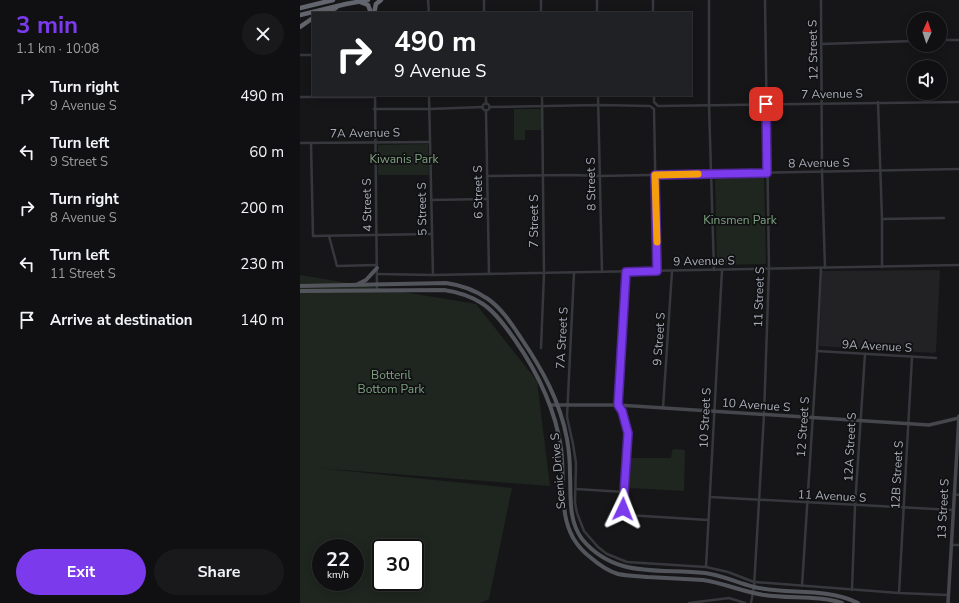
<!DOCTYPE html>
<meta charset="utf-8">
<style>
body{margin:0;font-family:"Nunito Sans",sans-serif;background:#19191b;color:#f1f3f6;height:100vh;display:flex;flex-direction:column;font-size:15px;white-space:nowrap}
*{box-sizing:border-box;margin:0}
p{font-size:13px;color:#9c9d9f}
.icon{flex:none;width:22px;height:22px;fill:none;stroke:currentColor;stroke-width:2;stroke-linecap:round;stroke-linejoin:round}
.map{position:relative;flex:1;overflow:hidden}
.details{display:flex;flex-direction:column;background:#101012;width:300px}
.details>*{flex:none}
.guide{position:absolute;left:12px;top:12px;width:380px;height:84px;border-radius:0px;box-shadow:0 2px 10px #0003,0 0 0 1px #303032;background:#202124;color:#fff;overflow:hidden}
.needle{width:26px;rotate:3deg}
.fabs{position:absolute;left:607px;top:12px;display:grid;gap:8px}
.fabs a{display:grid;place-items:center;width:40px;height:40px;border-radius:50%;background:#101012;box-shadow:0 2px 10px #0003,0 0 0 1px #303032;font-size:20px}
.speed{position:absolute;left:12px;top:539px;display:flex;gap:8px;font-size:20px;font-weight:700;text-align:center}
.speed>*{display:grid;place-content:center;width:52px;height:52px;border-radius:50%;background:#101012;box-shadow:0 2px 10px #0003,0 0 0 1px #303032;line-height:1}
.speed small{font-size:10px;font-weight:400}
.speed .limit{border:2px solid #111;border-radius:6px;background:#fff;color:#111}
.pin{position:absolute;display:grid;place-items:center;width:34px;height:34px;color:#fff;margin:-17px;border-radius:8px;box-shadow:0 2px 6px #0006}
.me{position:absolute;width:44px;margin:-22px;rotate:2deg;stroke-linejoin:round;filter:drop-shadow(0 0 3px #0008)}
.turn{display:flex;align-items:center;gap:14px;height:84px;padding:0 16px;font-size:18px}
.turn .icon{width:52px;height:52px;stroke-width:2.5}
.turn b{display:block;font-size:28px;line-height:34px}
.round{display:grid;place-items:center;flex:none;width:42px;height:42px;border-radius:21px;background:#19191b}
.summary{display:flex;align-items:center;justify-content:space-between;height:68px;padding:0 16px}
h1{font-size:24px;font-weight:700;line-height:30px;color:#7c3aed}
.cta{display:flex;gap:8px;margin-top:auto;padding:8px 16px}
.cta a{flex:1;height:46px;border-radius:24px;background:#7c3aed;color:#fff;font-size:16px;font-weight:700;line-height:46px;text-align:center}
.cta a+a{background:#19191b;color:#f1f3f6}
ul{padding:0;list-style:none}
li{display:flex;align-items:center;gap:12px;height:56px;padding:0 16px}
li div{flex:1}
li b{display:block;font-size:15px}
li em{font-style:normal}
main{display:flex;flex:1;min-height:0}
.map>svg:first-child{display:block}
</style>
<main>
<section class="details">
<div class="summary"><div><h1>3 min</h1><p>1.1 km · 10:08</p></div><a class="round"><svg class="icon" aria-label="close" viewBox="0 0 24 24"><path d="M6 6l12 12M18 6L6 18"/></svg></a></div>
<ul>
<li><svg class="icon" aria-label="right" viewBox="0 0 24 24"><path d="M7 20v-9h11M14 6l5 5-5 5"/></svg><div><b>Turn right</b><p>9 Avenue S</p></div><em>490 m</em></li>
<li><svg class="icon" aria-label="left" viewBox="0 0 24 24"><path d="M17 20v-9H6M10 6l-5 5 5 5"/></svg><div><b>Turn left</b><p>9 Street S</p></div><em>60 m</em></li>
<li><svg class="icon" aria-label="right" viewBox="0 0 24 24"><path d="M7 20v-9h11M14 6l5 5-5 5"/></svg><div><b>Turn right</b><p>8 Avenue S</p></div><em>200 m</em></li>
<li><svg class="icon" aria-label="left" viewBox="0 0 24 24"><path d="M17 20v-9H6M10 6l-5 5 5 5"/></svg><div><b>Turn left</b><p>11 Street S</p></div><em>230 m</em></li>
<li><svg class="icon" aria-label="arrive" viewBox="0 0 24 24"><path d="M6 21V4h12l-3 4 3 4H6"/></svg><div><b>Arrive at destination</b></div><em>140 m</em></li>
</ul>
<div class="cta"><a>Exit</a><a>Share</a></div>
</section>
<div class="map">
<svg width="659" height="603" viewBox="0 0 659 603">
<rect width="100%" height="100%" fill="#161618"/>
<path fill="#222225" d="M640 270 636 351 634 353 519 346 522 271Z"/>
<g fill="#1e261f" fill-rule="evenodd">
<path d="M214 109H241V130H225V140H214Z"/>
<path d="M128 144 129 175H78V145Z"/>
<path d="M464 175 466 264 417 265 415 176Z"/>
<path d="M0 275 176 304 237 381 250 486 18 468 212 488 189 599 180 603H0ZM21 548H55V582H21ZM81 548H115V582H81Z"/>
<path d="M374 449 385 450 384 491 329 488 331 458H371L372 451Z"/>
</g>
<g fill="none" stroke-linecap="round" stroke-linejoin="round">
<g stroke="#37383d" stroke-width="2.5">
<path d="M128 0 129 13"/>
<path d="M241 0V13"/>
<path d="M297 0V13"/>
<path d="M353 0V13"/>
<path d="M409 0V105L414 270"/>
<path d="M521 0 522 172 525 268"/>
<path d="M184 13V0"/>
<path d="M640 40H659"/>
<path d="M522 44 614 41"/>
<path d="M0 55H13"/>
<path d="M75 95 77 290"/>
<path d="M129 95 133 275"/>
<path d="M186 95V104"/>
<path d="M298 95 302 272"/>
<path d="M354 95V102L358 106 659 102"/>
<path d="M0 97H75"/>
<path d="M578 102 582 219V267"/>
<circle cx="186" cy="107" r="3.5"/>
<path d="M190 107 299 105 350 106 354 109 357 271"/>
<path d="M74 109H129L183 107"/>
<path d="M186 110 189 274"/>
<path d="M0 143 130 142"/>
<path d="M11 143 13 236 132 234"/>
<path d="M188 176 271 175 300 176 659 169"/>
<path d="M131 200 187 199"/>
<path d="M582 219 644 218"/>
<path d="M29 236 37 266 77 265"/>
<path d="M326 272 318 405C338 432 320 479 324 511L327 515 408 520"/>
<path d="M274 273 267 417 273 444 276 463 275 503 277 513 284 531 298 547 307 554 327 562 406 567 428 572 454 582 599 593 648 595"/>
<path d="M77 274 133 275 659 265"/>
<path d="M241 348 244 273 242 95"/>
<path d="M517 351 636 358"/>
<path d="M363 408 372 271"/>
<path d="M276 489 324 492"/>
<path d="M654 494 659 495"/>
<path d="M410 497 653 510"/>
<path d="M651 545H659"/>
<path d="M406 567 422 270"/>
<path d="M502 586 517 351 521 268"/>
<path d="M552 590 555 506 565 354"/>
<path d="M599 593 612 357"/>
<path d="M389 603 429 598 445 603"/>
<path d="M451 603 454 587 464 415 469 269 465 0"/>
</g>
<g stroke="#45474d" stroke-width="3.5">
<path d="M250 405H318L629 425 659 418"/>
<path d="M648 603 659 416"/>
</g>
<g stroke="#53555c" stroke-width="4">
<path d="M58 284 66 280 77 268"/>
<path d="M0 286 146 283C161 285 175 290 188 299 202 309 211 323 221 338 242 369 260 401 267 439 269 450 270 463 270 475 271 496 268 520 282 539 315 579 359 568 405 573 422 575 437 583 454 587 488 595 525 587 558 603"/>
<path d="M0 291 144 290C158 292 171 296 183 304 196 313 206 327 215 340 238 373 255 408 261 448 266 485 254 530 290 557 298 564 308 571 318 574 328 576 339 576 348 577 367 578 385 579 403 580 424 583 443 592 464 595 490 599 518 595 542 603"/>
</g>
<g stroke="#63666e" stroke-width="4.5">
<path d="M60 2 68 5 71 13"/>
<path d="M0 8 33 0"/>
<path d="M25 13 36 8"/>
<path d="M74 13 76 4 81 0"/>
<path d="M0 15 46 4 68 0"/>
<path d="M0 27 13 18"/>
</g>
</g>
<g fill="none" stroke-linecap="round" stroke-linejoin="round">
<defs>
<path id="route" d="M323 509 328 433 322 411 318 405 326 272 357 271 355 175 467 173 466 104"/>
</defs>
<use href="#route" stroke="#51269a" stroke-width="10"/>
<use href="#route" stroke="#7c3aed" stroke-width="7"/>
<path stroke="#f59e0b" stroke-width="7" d="M357 242 355 175 398 174"/>
</g>
<g text-anchor="middle" dominant-baseline="central" stroke-width="3.5" stroke-linejoin="round" paint-order="stroke">
<g font-size="12" fill="#a8adb8" stroke="#111113">
<text transform="translate(513 50) rotate(-91)">12 Street S</text>
<text transform="translate(532 94) rotate(-1)">7 Avenue S</text>
<text transform="translate(65 133) rotate(-1)">7A Avenue S</text>
<text transform="translate(519 163) rotate(-1)">8 Avenue S</text>
<text transform="translate(291 184) rotate(-91)">8 Street S</text>
<text transform="translate(178 192) rotate(-91)">6 Street S</text>
<text transform="translate(67 205) rotate(-91)">4 Street S</text>
<text transform="translate(122 209) rotate(-91)">5 Street S</text>
<text transform="translate(234 221) rotate(-90)">7 Street S</text>
<text transform="translate(404 261) rotate(-1)">9 Avenue S</text>
<text transform="translate(459 297) rotate(-88)">11 Street S</text>
<text transform="translate(262 338) rotate(-87)">7A Street S</text>
<text transform="translate(359 339) rotate(-86)">9 Street S</text>
<text transform="translate(577 346) rotate(3)">9A Avenue S</text>
<text transform="translate(456 405) rotate(4)">10 Avenue S</text>
<text transform="translate(405 418) rotate(-87)">10 Street S</text>
<text transform="translate(503 427) rotate(-86)">12 Street S</text>
<text transform="translate(550 447) rotate(-87)">12A Street S</text>
<text transform="translate(258 471) rotate(-95)">Scenic Drive S</text>
<text transform="translate(597 475) rotate(-87)">12B Street S</text>
<text transform="translate(532 496) rotate(3)">11 Avenue S</text>
<text transform="translate(643 509) rotate(-87)">13 Street S</text>
</g>
<g font-size="12" fill="#7fa381" stroke="#111113">
<text x="104" y="159">Kiwanis Park</text>
<text x="440" y="220">Kinsmen Park</text>
<text x="91" y="375">Botteril<tspan x="91" dy="14">Bottom Park</tspan></text>
</g>
</g>
</svg>
<div class="fabs">
<a><svg class="needle" viewBox="-14 -14 28 28"><path d="M0-13l5 13h-10z" fill="#e53935"/><path d="M0 13l5-13h-10z" fill="#9c9d9f"/></svg></a>
<a><svg class="icon" aria-label="sound" viewBox="0 0 24 24"><path d="M4 9h4l5-4v14l-5-4H4zM17 9q2 3 0 6"/></svg></a>
</div>
<div class="speed"><div>22<small>km/h</small></div><div class="limit">30</div></div>
<div class="pin" style="left:466px;top:104px;background:#d93025"><svg class="icon" aria-label="arrive" viewBox="0 0 24 24"><path d="M6 21V4h12l-3 4 3 4H6"/></svg></div>
<svg class="me" style="left:323px;top:509px" viewBox="-20 -20 40 40"><path d="M0-17L14 15 0 8-14 15z" fill="#7c3aed" stroke="#fff" stroke-width="4"/></svg>
<div class="guide">
<div class="turn"><svg class="icon" aria-label="right" viewBox="0 0 24 24"><path d="M7 20v-9h11M14 6l5 5-5 5"/></svg><div><b>490 m</b>9 Avenue S</div></div>
</div>
</div>
</main>
